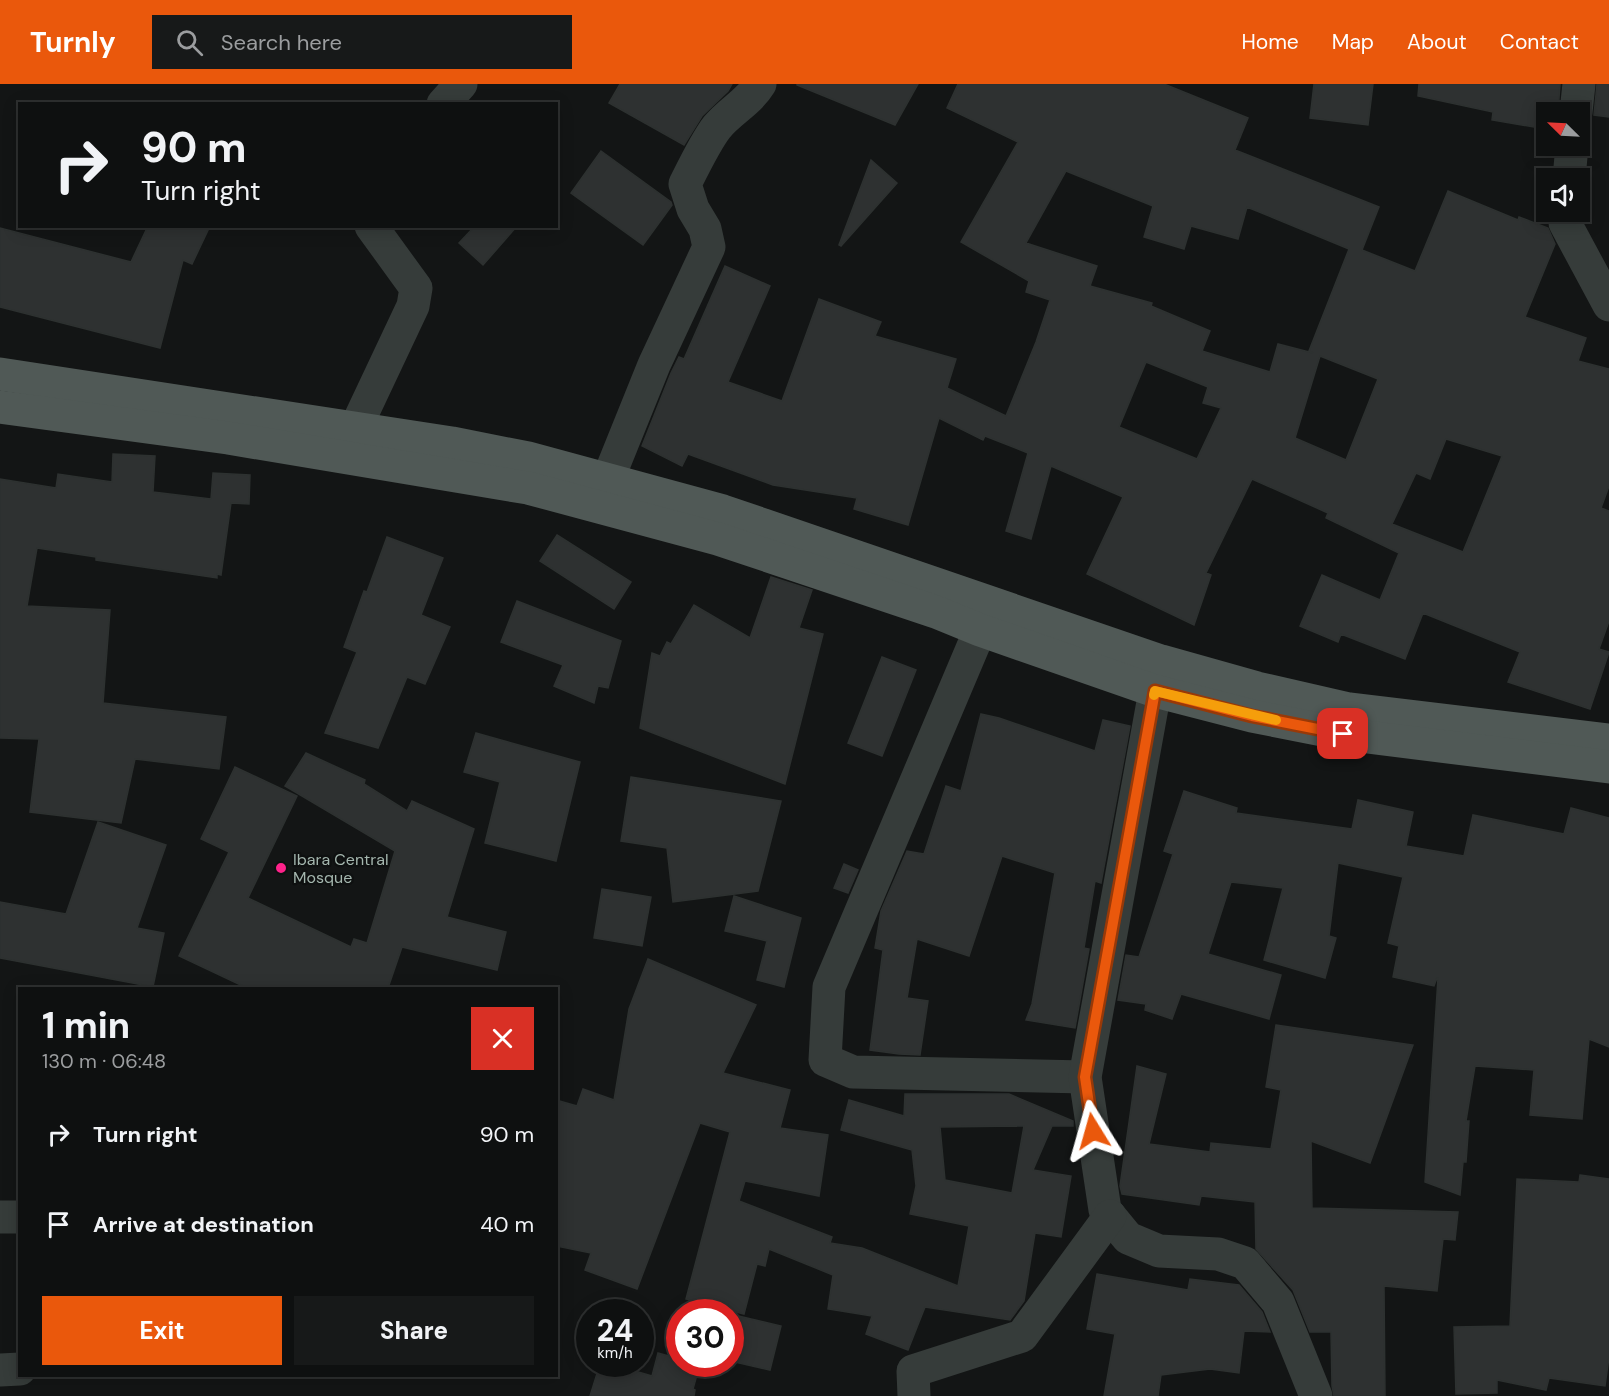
<!DOCTYPE html>
<meta charset="utf-8">
<style>
body{margin:0;font-family:"DM Sans",sans-serif;background:#171919;color:#f1f3f6;height:100vh;display:flex;flex-direction:column;font-size:22px;white-space:nowrap}
*{box-sizing:border-box;margin:0}
p{font-size:20px;color:#9b9d9f}
.icon{flex:none;width:33px;height:33px;fill:none;stroke:currentColor;stroke-width:2;stroke-linecap:round;stroke-linejoin:round}
.map{position:relative;flex:1;overflow:hidden}
.sheet{position:absolute;left:18px;top:903px;width:540px;height:390px;display:flex;flex-direction:column;background:#0e1010;border-radius:0px;box-shadow:0 3px 15px #0003,0 0 0 2px #2e3030}
.sheet>*{flex:none}
.guide{position:absolute;left:18px;top:18px;width:540px;height:126px;border-radius:0px;box-shadow:0 3px 15px #0003,0 0 0 2px #2e3030;background:#0e1010;color:#f1f3f6;overflow:hidden}
.needle{width:39px;rotate:294deg}
.tools{position:absolute;left:1536px;top:18px;display:grid;gap:12px}
.tools a{display:grid;place-items:center;width:54px;height:54px;border-radius:0px;background:#0e1010;box-shadow:0 3px 15px #0003,0 0 0 2px #2e3030;font-size:30px}
.speed{position:absolute;left:576px;top:1215px;display:flex;gap:12px;font-size:30px;font-weight:700;text-align:center}
.speed>*{display:grid;place-content:center;width:78px;height:78px;border-radius:50%;background:#0e1010;box-shadow:0 3px 15px #0003,0 0 0 2px #2e3030;line-height:1}
.speed small{font-size:15px;font-weight:400}
.speed .limit{border:9px solid #d22;background:#fff;color:#111}
.pin{position:absolute;display:grid;place-items:center;width:51px;height:51px;color:#fff;margin:-26px;border-radius:12px;box-shadow:0 3px 9px #0006}
.me{position:absolute;width:66px;margin:-33px;rotate:352deg;stroke-linejoin:round;filter:drop-shadow(0 0 4px #0008)}
.turn{display:flex;align-items:center;gap:21px;height:126px;padding:0 24px;font-size:27px}
.turn .icon{width:78px;height:78px;stroke-width:2.5}
.turn b{display:block;font-size:42px;line-height:51px}
.round{display:grid;place-items:center;flex:none;width:63px;height:63px;border-radius:0px;background:#171919}
.overview{display:flex;align-items:center;justify-content:space-between;height:102px;padding:0 24px}
h1{font-size:36px;font-weight:800;line-height:45px}
.primary-button{display:flex;gap:12px;margin-top:auto;padding:12px 24px}
.primary-button a{flex:1;height:69px;border-radius:0px;background:#ea580c;color:#fff;font-size:24px;font-weight:800;line-height:69px;text-align:center}
.primary-button a+a{background:#171919;color:#f1f3f6}
ul{padding:0;list-style:none}
li{display:flex;align-items:center;gap:18px;height:90px;padding:0 24px}
li div{flex:1}
li b{display:block;font-size:22px}
li em{font-style:normal}
header{display:flex;align-items:center;gap:36px;box-sizing:border-box;height:84px;padding:0 30px;background:#ea580c;color:#fff}
header strong{font-size:28px}
nav{display:flex;gap:33px;margin-inline-start:auto;font-size:21px}
.search{width:420px;height:54px;background:#171919;display:flex;align-items:center;gap:15px;box-sizing:border-box;padding:0 21px;border-radius:0px;color:#9b9d9f;font-size:22px}
.map>svg:first-child{display:block}
</style>
<header>
<strong>Turnly</strong>
<div class="search"><svg class="icon" aria-label="search" viewBox="0 0 24 24"><circle cx="10" cy="10" r="6"/><path d="M15 15l6 6"/></svg>Search here</div>
<nav><a>Home</a><a>Map</a><a>About</a><a>Contact</a></nav>
</header>
<div class="map">
<svg width="1609" height="1312" viewBox="0 0 1609 1312">
<rect width="100%" height="100%" fill="#131515"/>
<g fill="#2e3131" stroke="#2d3130" stroke-width="1.5" fill-rule="evenodd">
<path d="M620 0H732L728 7 702 32 684 61 609 19Z"/>
<path d="M797 0H918L895 41 797 1Z"/>
<path d="M958 0H1164L1248 34 1235 66 1379 123 1362 166 1415 187 1448 107 1518 136 1519 133 1548 144 1555 160 1525 233 1586 254 1578 277 1609 285V402L1601 424 1609 427V537L1599 565 1609 568 1590 625 1508 598 1520 568 1423 529 1405 575 1341 550 1338 558 1300 542 1322 491 1380 516 1399 469 1326 434 1328 429 1252 395 1206 489 1211 491 1194 541 1087 490 1123 413 1051 382 1031 455 1006 447 1028 369 985 352 983 356 939 334 908 441 854 425 857 414 773 401 688 370 682 382 642 362 671 289 679 273 684 275 725 182 770 202 728 298 782 317 819 215 881 238 875 252 956 275 947 304 1006 332 1036 258 1050 216 1026 208 1029 197 961 158 1018 58 947 24ZM1066 87 1153 122 1144 153 1184 165 1191 142 1238 155 1247 123 1349 165 1309 267 1313 269 1278 260 1270 288 1202 267 1210 247 1151 222 1152 219 1090 202 1097 182 1026 159ZM1320 272 1378 295 1346 376 1295 354ZM1146 278 1208 303 1203 319 1221 324 1197 375 1119 343ZM1446 355 1502 372 1463 468 1392 440 1416 389 1430 395Z"/>
<path d="M1314 0H1373L1368 41 1310 34Z"/>
<path d="M1419 0H1560L1558 28 1546 26V45L1492 36 1493 28 1418 12Z"/>
<path d="M1597 0H1609V33L1594 31Z"/>
<path d="M601 67 671 118 672 121 643 161 571 109Z"/>
<path d="M871 76 897 99 841 162 839 161Z"/>
<path d="M148 142H210L192 180 183 176 160 264 0 223V144L131 178Z"/>
<path d="M475 142H517L483 181 459 159Z"/>
<path d="M113 370 155 372 153 408 211 415 213 389 250 391 249 420 231 419 221 491 217 490V494L96 476V473L37 464 27 522 110 526 103 619 226 633 219 685 135 675 121 739 30 728 39 655 0 654V395L56 404 58 390 112 398Z"/>
<path d="M557 451 631 498 614 525 540 477Z"/>
<path d="M387 453 443 474 421 531 450 543 425 600 407 593 378 664 325 649 357 568 344 563 364 507 367 508Z"/>
<path d="M771 493 812 506 799 544 823 550 785 700 640 644 652 569 660 572 667 558 671 560 694 521 750 554Z"/>
<path d="M517 517 621 557 608 604 598 602 594 619 554 602 563 581 501 558Z"/>
<path d="M882 573 916 586 882 672 848 659Z"/>
<path d="M981 630 999 634 1095 667 1103 636 1130 642 1101 799 1095 797 1084 864 1089 865 1075 944 1026 936 1032 920 1055 789 1002 772 969 872 917 855 907 914 928 917 920 971 899 970 870 966 883 866 875 864 881 827 907 767 924 770 946 702 961 707Z"/>
<path d="M476 649 580 678 556 777 485 759 500 698 464 688Z"/>
<path d="M306 669 365 696 364 700 407 727 412 717 474 745 447 833 506 848 497 886 402 863 388 904H247L179 872 229 768 201 755 235 683 297 712 248 814 351 863 354 855 367 859 395 767 285 702Z"/>
<path d="M631 693 781 717 758 807 673 818 667 764 621 757Z"/>
<path d="M1184 707 1237 724 1236 729 1352 745 1358 716 1413 728 1406 762 1464 772 1473 731 1564 750 1571 724 1609 734V963L1589 955 1582 1035 1530 1031 1534 986 1475 982 1466 1037H1469L1466 1078H1463L1460 1111 1425 1098 1438 894H1437L1434 902 1393 893 1399 862 1388 859 1403 793 1338 779 1329 852 1336 854 1325 894 1264 876 1283 804 1231 798 1208 870 1281 891 1269 935 1181 910 1172 935 1145 926 1146 920 1118 916 1126 871 1139 873 1173 770 1164 767Z"/>
<path d="M98 738 166 761 137 844 164 849 153 903 0 874V818L66 830Z"/>
<path d="M844 780 858 786 848 809 834 804Z"/>
<path d="M602 805 651 813 642 862 594 854Z"/>
<path d="M734 812 801 834 784 903 757 896 767 857 725 847Z"/>
<path d="M648 875 756 921 723 989 790 1006 780 1044 828 1051 819 1112 745 1097 739 1117 832 1153 830 1159 862 1164 958 1202 969 1142 910 1130 916 1102 912 1066 841 1046 849 1016 904 1032 905 1010H1009L1073 1037V1042H1052L1033 1086 1071 1092 1061 1153 1035 1149 1024 1217 1010 1236 925 1223 908 1266 866 1250 872 1232 828 1225 833 1191 769 1165 765 1182 757 1180 744 1230 686 1215 730 1048 700 1039 637 1205 585 1186 591 1169 556 1162V1016L577 1022 583 1005 614 1016 629 925ZM1024 1042 1012 1109 945 1096 940 1043Z"/>
<path d="M1276 941 1413 961 1370 1079 1311 1057 1312 1124 1458 1128 1455 1156 1443 1155 1437 1207 1384 1202 1385 1312H1334L1332 1302 1331 1248H1310L1293 1206 1256 1165 1255 1118 1201 1112 1199 1121 1122 1110 1120 1102 1137 982 1166 990 1149 1060 1210 1068 1211 1059 1271 1065 1281 1006 1266 1003Z"/>
<path d="M1580 1091 1609 1095V1273L1605 1302 1549 1294 1546 1306 1497 1296V1309L1456 1310 1454 1243 1510 1242 1517 1095 1579 1098Z"/>
<path d="M1097 1190 1188 1206 1190 1195 1239 1201 1262 1228 1270 1248 1244 1247 1239 1289 1210 1285 1161 1291 1158 1312H1104L1115 1250 1087 1245Z"/>
<path d="M730 1230 781 1242 770 1286 730 1277Z"/>
<path d="M658 1269 680 1275V1280H700L693 1305 695 1306 694 1312H590L600 1280H611L652 1292Z"/>
</g>
<g fill="none" stroke-linecap="round" stroke-linejoin="round">
<g stroke="#363c3a" stroke-width="33">
<path d="M443 20 461 0"/>
<path d="M1576 28 1579 0"/>
<path d="M1569 94 1572 62"/>
<path d="M1566 128 1565 139 1609 221"/>
<path d="M355 345 413 222 416 204 371 142"/>
<path d="M608 395 654 281 709 163 705 145 693 125 685 100C693 84 706 57 717 43 730 27 749 18 760 0"/>
<path d="M980 546 829 903 825 976 853 988 1085 993"/>
<path d="M1155 607 1085 993 1105 1126 1128 1154 1159 1167 1218 1170 1245 1179 1278 1218 1316 1312"/>
<path d="M0 1133H20"/>
<path d="M0 1286 20 1285"/>
<path d="M914 1312 913 1287 1022 1252 1110 1132"/>
</g>
<g stroke="#505956" stroke-width="33">
<path d="M0 290 452 359 528 374 723 427 1161 577 1257 604 1349 625 1609 656"/>
<path d="M0 323 228 354 528 404 718 455 936 528 980 546 1155 607 1252 632 1343 650 1609 683"/>
</g>
</g>
<g fill="none" stroke-linecap="round" stroke-linejoin="round">
<defs>
<path id="route" d="M1093 1047 1085 993 1155 607 1252 632 1343 650"/>
</defs>
<use href="#route" stroke="#983908" stroke-width="15"/>
<use href="#route" stroke="#ea580c" stroke-width="10"/>
<path stroke="#f59e0b" stroke-width="10" d="M1154 611 1155 607 1276 636"/>
</g>
<circle fill="#fe228a" stroke="#0e1010" stroke-width="2" cx="281" cy="784" r="6"/>
<g text-anchor="middle" dominant-baseline="central" stroke-width="4.5" stroke-linejoin="round" paint-order="stroke">
<g font-size="16" fill="#a4b6ae" stroke="#0e1010" text-anchor="start">
<text x="293" y="775">Ibara Central<tspan x="293" dy="18">Mosque</tspan></text>
</g>
</g>
</svg>
<div class="tools">
<a><svg class="needle" viewBox="-14 -14 28 28"><path d="M0-13l5 13h-10z" fill="#e53935"/><path d="M0 13l5-13h-10z" fill="#9b9d9f"/></svg></a>
<a><svg class="icon" aria-label="sound" viewBox="0 0 24 24"><path d="M4 9h4l5-4v14l-5-4H4zM17 9q2 3 0 6"/></svg></a>
</div>
<div class="speed"><div>24<small>km/h</small></div><div class="limit">30</div></div>
<div class="pin" style="left:1343px;top:650px;background:#d93025"><svg class="icon" aria-label="arrive" viewBox="0 0 24 24"><path d="M6 21V4h12l-3 4 3 4H6"/></svg></div>
<svg class="me" style="left:1093px;top:1047px" viewBox="-20 -20 40 40"><path d="M0-17L14 15 0 8-14 15z" fill="#ea580c" stroke="#fff" stroke-width="4"/></svg>
<div class="guide">
<div class="turn"><svg class="icon" aria-label="right" viewBox="0 0 24 24"><path d="M7 20v-9h11M14 6l5 5-5 5"/></svg><div><b>90 m</b>Turn right</div></div>
</div>
<section class="sheet">
<div class="overview"><div><h1>1 min</h1><p>130 m · 06:48</p></div><a class="round" style="background:#d93025;color:#fff"><svg class="icon" aria-label="close" viewBox="0 0 24 24"><path d="M6 6l12 12M18 6L6 18"/></svg></a></div>
<ul>
<li><svg class="icon" aria-label="right" viewBox="0 0 24 24"><path d="M7 20v-9h11M14 6l5 5-5 5"/></svg><div><b>Turn right</b></div><em>90 m</em></li>
<li><svg class="icon" aria-label="arrive" viewBox="0 0 24 24"><path d="M6 21V4h12l-3 4 3 4H6"/></svg><div><b>Arrive at destination</b></div><em>40 m</em></li>
</ul>
<div class="primary-button"><a>Exit</a><a>Share</a></div>
</section>
</div>
